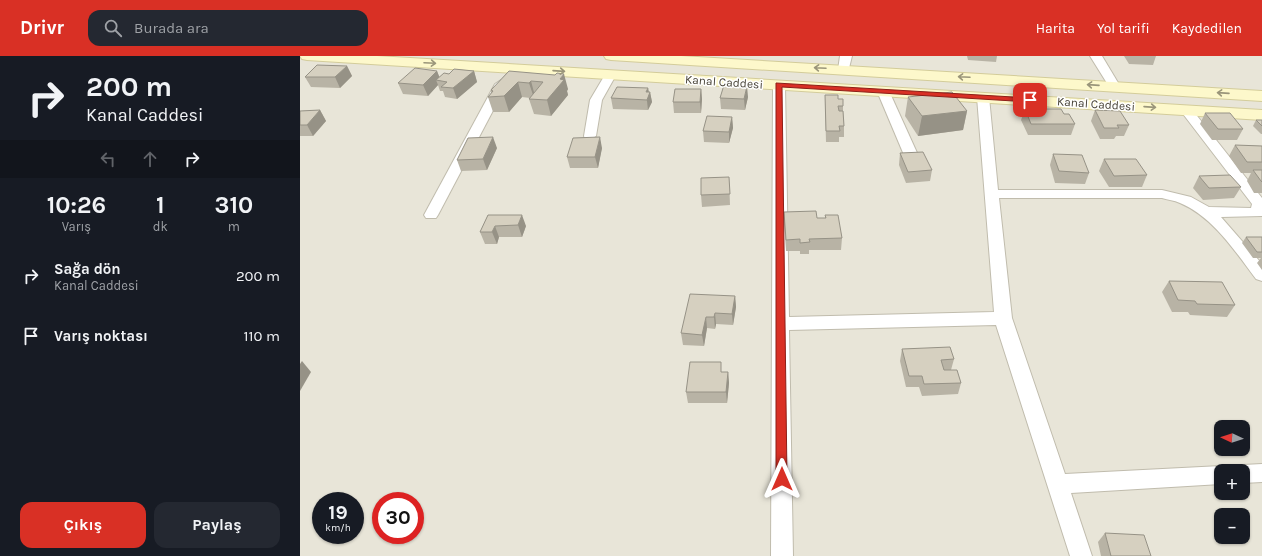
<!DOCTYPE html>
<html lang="tr">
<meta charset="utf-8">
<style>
body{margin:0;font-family:Karla,sans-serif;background:#242831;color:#f1f3f6;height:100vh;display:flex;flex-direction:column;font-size:15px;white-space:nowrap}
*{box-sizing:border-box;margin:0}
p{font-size:13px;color:#9ea1a6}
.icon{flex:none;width:22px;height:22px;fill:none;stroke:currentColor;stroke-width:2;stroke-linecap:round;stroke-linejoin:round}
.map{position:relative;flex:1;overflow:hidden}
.sheet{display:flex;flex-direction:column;background:#171b24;width:300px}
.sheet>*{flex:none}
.top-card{background:#171b24;color:#f1f3f6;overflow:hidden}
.needle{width:26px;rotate:274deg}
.fabs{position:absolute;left:914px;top:364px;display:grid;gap:8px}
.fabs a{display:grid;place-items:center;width:36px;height:36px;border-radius:8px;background:#171b24;box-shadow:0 1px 3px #0004;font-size:20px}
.speed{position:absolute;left:12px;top:436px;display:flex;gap:8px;font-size:20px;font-weight:700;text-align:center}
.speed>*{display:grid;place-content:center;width:52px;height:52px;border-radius:50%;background:#171b24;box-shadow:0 1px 3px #0004;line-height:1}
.speed small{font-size:10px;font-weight:400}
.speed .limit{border:6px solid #d22;background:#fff;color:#111}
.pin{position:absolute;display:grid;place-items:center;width:34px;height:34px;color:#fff;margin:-17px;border-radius:8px;box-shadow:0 2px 6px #0006}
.me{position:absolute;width:44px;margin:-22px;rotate:0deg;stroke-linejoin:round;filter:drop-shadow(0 0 3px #0008)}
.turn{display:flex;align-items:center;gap:14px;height:84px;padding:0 20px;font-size:18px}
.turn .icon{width:52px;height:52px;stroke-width:2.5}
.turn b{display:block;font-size:28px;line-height:34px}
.lanes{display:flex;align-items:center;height:38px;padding:0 20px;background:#0003;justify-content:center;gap:20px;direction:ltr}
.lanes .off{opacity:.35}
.eta{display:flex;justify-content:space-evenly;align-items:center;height:68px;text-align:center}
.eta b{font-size:24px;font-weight:700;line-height:28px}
.primary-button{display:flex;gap:8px;margin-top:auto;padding:8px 20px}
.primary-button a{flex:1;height:46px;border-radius:12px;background:#d93025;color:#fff;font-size:16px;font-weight:700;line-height:46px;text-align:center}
.primary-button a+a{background:#242831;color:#f1f3f6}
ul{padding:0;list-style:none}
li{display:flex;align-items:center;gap:12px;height:60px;padding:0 20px}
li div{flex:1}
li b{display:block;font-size:15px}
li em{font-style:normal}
header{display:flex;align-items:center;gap:24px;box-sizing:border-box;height:56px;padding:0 20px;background:#d93025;color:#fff}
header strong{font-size:19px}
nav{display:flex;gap:22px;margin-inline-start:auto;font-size:14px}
.search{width:280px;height:36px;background:#242831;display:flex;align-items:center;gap:10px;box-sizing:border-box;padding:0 14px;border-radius:12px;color:#9ea1a6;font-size:15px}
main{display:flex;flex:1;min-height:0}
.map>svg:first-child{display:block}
</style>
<header>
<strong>Drivr</strong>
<div class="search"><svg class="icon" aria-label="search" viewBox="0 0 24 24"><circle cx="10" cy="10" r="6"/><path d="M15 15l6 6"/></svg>Burada ara</div>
<nav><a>Harita</a><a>Yol tarifi</a><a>Kaydedilen</a></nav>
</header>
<main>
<section class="sheet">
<div class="top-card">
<div class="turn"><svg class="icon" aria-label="right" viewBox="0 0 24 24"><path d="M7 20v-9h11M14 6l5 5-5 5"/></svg><div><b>200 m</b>Kanal Caddesi</div></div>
<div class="lanes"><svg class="icon off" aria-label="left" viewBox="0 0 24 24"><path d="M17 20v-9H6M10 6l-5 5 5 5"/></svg><svg class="icon off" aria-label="ahead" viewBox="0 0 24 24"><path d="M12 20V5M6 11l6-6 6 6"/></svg><svg class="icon" aria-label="right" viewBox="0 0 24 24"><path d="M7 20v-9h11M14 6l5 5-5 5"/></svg></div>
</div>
<div class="eta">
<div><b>10:26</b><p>Varış</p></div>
<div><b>1</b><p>dk</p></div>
<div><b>310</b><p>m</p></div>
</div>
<ul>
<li><svg class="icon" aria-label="right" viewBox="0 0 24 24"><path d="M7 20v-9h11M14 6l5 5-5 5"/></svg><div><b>Sağa dön</b><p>Kanal Caddesi</p></div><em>200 m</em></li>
<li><svg class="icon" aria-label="arrive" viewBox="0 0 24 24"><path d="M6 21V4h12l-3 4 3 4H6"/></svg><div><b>Varış noktası</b></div><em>110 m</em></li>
</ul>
<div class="primary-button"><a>Çıkış</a><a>Paylaş</a></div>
</section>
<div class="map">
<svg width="962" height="500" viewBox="0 0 962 500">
<rect width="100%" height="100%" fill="#f5f3ea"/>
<path fill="#e8e5d8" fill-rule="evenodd" d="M0 0H962V500H0ZM921 371H943V393H921ZM921 415H943V437H921ZM21 445H55V479H21ZM81 445H115V479H81ZM921 459H943V481H921Z"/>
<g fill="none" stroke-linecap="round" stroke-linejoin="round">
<defs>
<g id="street">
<path d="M540 0H552L548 16 544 17 538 14Z"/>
<path d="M790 0H802L820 30 818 32H810Z"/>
<path d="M310 16 316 19 302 44 296 80 290 84 285 83 284 80 290 44 306 17Z"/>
<path d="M201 24 207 28 138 159 136 162H126L124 159 195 28Z"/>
<path d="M479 25 485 29 489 261 694 256 677 41 683 37 689 41 698 134H862L891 141 909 151 951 152 952 148 880 54 886 50 890 51 962 142V160L921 161 962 208V225L956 223C935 195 913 161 880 147 874 144 868 144 862 142H699L712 262 765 418 921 410 928 412 930 415H921V428L771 437 792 500H770L696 269 489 274 493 500H471L473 29Z"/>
<path d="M583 31 589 35 618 99 616 102H606L604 99 577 35Z"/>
<path d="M962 408V426L943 427V415H934L936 411 943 409Z"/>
</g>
<g id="secondary">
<path d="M0 0H77L962 54V64L7 4 2 3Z"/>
<path d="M304 0H381L962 35V45L311 4 306 3Z"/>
</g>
</defs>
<use href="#street" stroke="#c0bcad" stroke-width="2"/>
<use href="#secondary" stroke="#d3cc9a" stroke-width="2"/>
<use href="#street" fill="#fff" fill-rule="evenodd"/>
<use href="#secondary" fill="#fdf8cb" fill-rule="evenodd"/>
</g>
<g fill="#b8b3a5">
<path d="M667 0H697L696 6 668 4Z"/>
<path d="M824 0H856L853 9 829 8Z"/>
<path d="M47 10 52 20 40 32 11 31 5 21Z"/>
<path d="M137 15 139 21 149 18 174 15 177 26 157 43 145 41 143 35H140L138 29 128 40 103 38 98 27Z"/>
<path d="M209 15 268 33 267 35 268 39 251 60 234 58 229 43 230 42 222 41 209 56H193L188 41 191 37V34Z"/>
<path d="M348 32 349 36H350L352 46 348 54 313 53 311 42Z"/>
<path d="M401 33 402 43 401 57H374L373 46Z"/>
<path d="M525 39 538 43 543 50V55L544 70V81H539V86H526L525 49Z"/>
<path d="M448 41 445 54 421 53 420 42Z"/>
<path d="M608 41 667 55 663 74 618 80 605 60Z"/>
<path d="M725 53 764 58 775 68 771 79H728L721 64Z"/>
<path d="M20 54 26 65 13 80H0V55Z"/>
<path d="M795 54 829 69 824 80H816L814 83H800L791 65Z"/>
<path d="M905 57 943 73 937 84H912L900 68Z"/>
<path d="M432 61 433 72 429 87 404 86 403 75Z"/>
<path d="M956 64H962V78H961L953 70Z"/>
<path d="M935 89 962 90V137H954L947 125 951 117H941L929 100Z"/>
<path d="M197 92 187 114 161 115 157 104Z"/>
<path d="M302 92 298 112H270L267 101Z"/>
<path d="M600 97 632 114 630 125 606 127 599 109Z"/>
<path d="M753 98 789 117 785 128 755 127 750 109Z"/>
<path d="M804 103 847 119 842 131H809L799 115Z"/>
<path d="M899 120 941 131 934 142 903 144 893 132Z"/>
<path d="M429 121 430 149 402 151 401 139Z"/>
<path d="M484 156 517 162H525V159L542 182 541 194H509V198H500V195H486L484 167Z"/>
<path d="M188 159 226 170 222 181H199L197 188H185L180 176Z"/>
<path d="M946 181H962V214L957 207 961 202H953L942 187Z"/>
<path d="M869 225 935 249 927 261 890 259 888 256H872L862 236Z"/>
<path d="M435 240 436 251 433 269 416 268 415 273 407 272 404 290 383 289 381 277Z"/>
<path d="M602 293 654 303 651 314 661 327 658 338 622 340 619 331H606L600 305Z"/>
<path d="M422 316H428L429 327 427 347H388L386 336Z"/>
<path d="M805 477 851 500H801L798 486Z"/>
</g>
<g fill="#969286">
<path d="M47 10 52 20 40 32 35 21Z"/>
<path d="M137 15 141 25 136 24 138 29 128 40 123 29Z"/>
<path d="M174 15 177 26 157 43 153 32Z"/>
<path d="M264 18 268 33 267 35 268 39 251 60 247 44 260 23Z"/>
<path d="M231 25 235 40 234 42 229 27Z"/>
<path d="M218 26 222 41 209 56 204 40Z"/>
<path d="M447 30 448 41 445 54 444 43Z"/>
<path d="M348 32 349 38 350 36 352 46 348 54 346 36Z"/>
<path d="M401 33 402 43 401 57 400 46Z"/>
<path d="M20 54 26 65 13 80 7 69Z"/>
<path d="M667 55 663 74 618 80 622 60Z"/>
<path d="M432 61 433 72 429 87V76Z"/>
<path d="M193 81 197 92 187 114 183 103Z"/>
<path d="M300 81 302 92 298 112 295 101Z"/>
<path d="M222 159 226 170 222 181 218 169Z"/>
<path d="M195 170 199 181 197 188 192 176Z"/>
<path d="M435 240 436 251 433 269 432 258Z"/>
<path d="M415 257 416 268 415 273 414 261Z"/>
<path d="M406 261 407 272 404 290 402 279Z"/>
<path d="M2 305 11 316 0 335V308Z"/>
<path d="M428 316 429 327 427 347 426 336Z"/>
</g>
<g fill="#d6d0c0" stroke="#969286">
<path d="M17 9 47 10 35 21H5Z"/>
<path d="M115 12 137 15 123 29 98 27Z"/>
<path d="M154 13 174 15 153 32 141 31 147 26 136 24 144 17 149 18Z"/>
<path d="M209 15 255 19 257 17 264 18 260 23 264 24 247 44 229 43 243 26 231 25 229 27 218 26 204 40 188 41 193 35 191 34Z"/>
<path d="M424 29 447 30 444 43 420 42Z"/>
<path d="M317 31 348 32 346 36H350L347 44 311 42Z"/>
<path d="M375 33H401L400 46H373Z"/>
<path d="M652 36 667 55 622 60 608 41Z"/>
<path d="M525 39H538V43H543V50H538L539 55H543L544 70H539L540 75H526Z"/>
<path d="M725 53H761L764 58H769L775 68H731Z"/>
<path d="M20 54 7 69H0V55Z"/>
<path d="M795 54 820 55 829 69H817L819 72H804Z"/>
<path d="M905 57H930L943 73H918Z"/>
<path d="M407 60 432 61 429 76 403 75Z"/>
<path d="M956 64H962V70Z"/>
<path d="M193 81 183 103 157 104 168 82Z"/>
<path d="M300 81 295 101H267L273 82Z"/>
<path d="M935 89 962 90V106H947Z"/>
<path d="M623 96 632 114 608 116 600 97Z"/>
<path d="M753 98 782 99 789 117 759 115Z"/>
<path d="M804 103H836L847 119 814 120Z"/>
<path d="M953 114H962V126L961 125Z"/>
<path d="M930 119 941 131 909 132 899 120Z"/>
<path d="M429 121 430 138 401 139V122Z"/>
<path d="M516 155 517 162H526L525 159H538L542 182 509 183 510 186 500 187V183L486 184 484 156Z"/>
<path d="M188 159H222L218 169 195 170 192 176H180Z"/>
<path d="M946 181H962V196H957Z"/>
<path d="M869 225 922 226 935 249 897 248 895 245 878 244Z"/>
<path d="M390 238 435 240 432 258 415 257 414 261H406L402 279 381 277Z"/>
<path d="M650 291 654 303 641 304 644 314H657L661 327 624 328 622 320H609L602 293Z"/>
<path d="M390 306H421V316H428L426 336H386Z"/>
<path d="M805 477 844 479 851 500H811Z"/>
</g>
<defs><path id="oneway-shaft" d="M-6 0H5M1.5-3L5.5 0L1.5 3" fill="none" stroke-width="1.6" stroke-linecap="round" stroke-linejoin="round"/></defs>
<g stroke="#9a957a">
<use href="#oneway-shaft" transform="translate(130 7) rotate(3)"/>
<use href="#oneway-shaft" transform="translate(520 12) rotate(-177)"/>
<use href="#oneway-shaft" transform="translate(259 15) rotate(4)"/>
<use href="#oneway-shaft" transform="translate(664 21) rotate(-177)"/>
<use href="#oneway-shaft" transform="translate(793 29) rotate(-176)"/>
<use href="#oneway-shaft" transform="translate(923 37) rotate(-176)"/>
<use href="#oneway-shaft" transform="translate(850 51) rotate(4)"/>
</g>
<path fill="#d93025" stroke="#8d1f18" d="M476 27 730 42 733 44 730 46 482 31 487 423 485 426 482 428 478 426 476 423Z"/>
<g text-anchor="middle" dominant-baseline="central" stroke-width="3" stroke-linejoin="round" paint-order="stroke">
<g font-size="12" fill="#494438" stroke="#fff">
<text transform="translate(424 26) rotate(4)">Kanal Caddesi</text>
<text transform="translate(796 48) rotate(4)">Kanal Caddesi</text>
</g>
</g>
</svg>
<div class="fabs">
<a><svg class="needle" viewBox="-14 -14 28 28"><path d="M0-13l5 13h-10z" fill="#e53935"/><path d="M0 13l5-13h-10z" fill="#9ea1a6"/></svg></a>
<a>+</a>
<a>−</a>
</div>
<div class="speed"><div>19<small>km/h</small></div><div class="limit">30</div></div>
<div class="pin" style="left:730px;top:44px;background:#d93025"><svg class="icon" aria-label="arrive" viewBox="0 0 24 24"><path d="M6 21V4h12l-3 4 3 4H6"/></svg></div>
<svg class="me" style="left:482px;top:423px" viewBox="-20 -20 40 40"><path d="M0-17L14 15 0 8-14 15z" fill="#d93025" stroke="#fff" stroke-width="4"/></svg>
</div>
</main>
